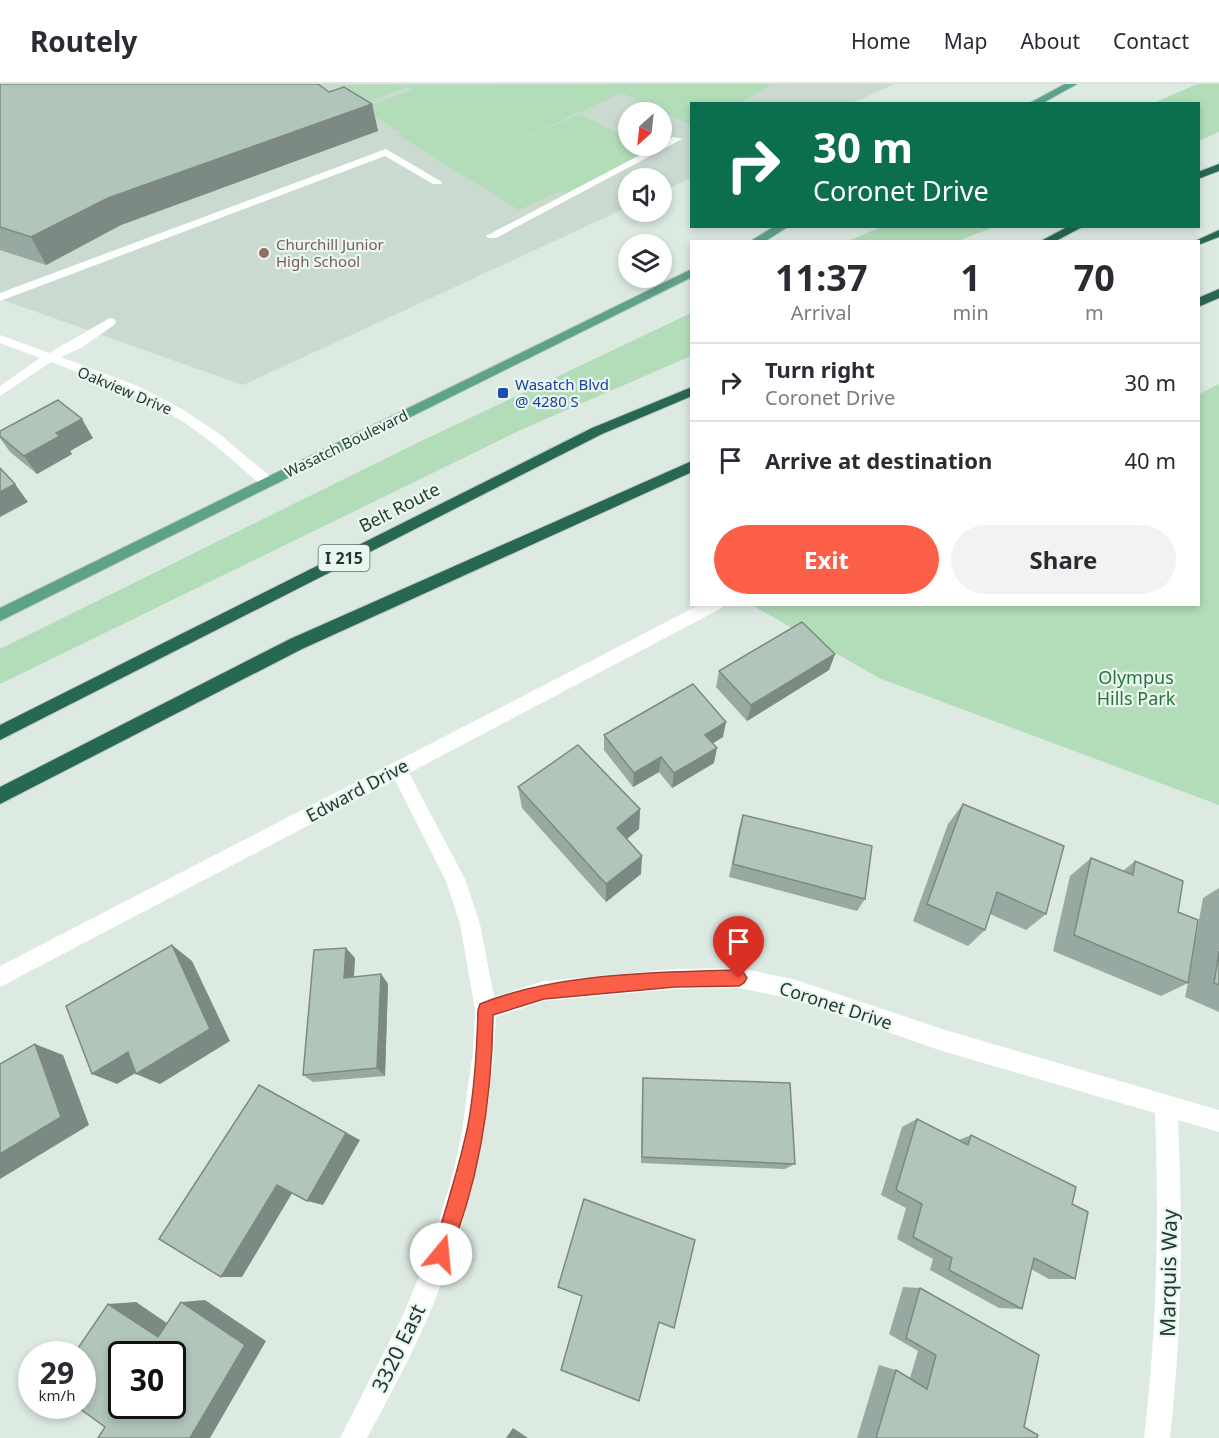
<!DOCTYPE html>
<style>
body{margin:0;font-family:"Noto Sans",sans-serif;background:#f2f2f3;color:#2b2b33;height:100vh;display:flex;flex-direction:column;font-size:22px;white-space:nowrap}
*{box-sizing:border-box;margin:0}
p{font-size:20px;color:#7c7c81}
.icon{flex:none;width:33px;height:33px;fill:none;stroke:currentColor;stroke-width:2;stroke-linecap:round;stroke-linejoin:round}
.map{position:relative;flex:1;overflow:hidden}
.panel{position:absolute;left:690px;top:156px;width:510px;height:366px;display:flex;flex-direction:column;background:#fff;border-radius:0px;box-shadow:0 3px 9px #0003}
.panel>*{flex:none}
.top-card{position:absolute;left:690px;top:18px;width:510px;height:126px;border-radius:0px;box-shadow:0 3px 9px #0003;background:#0b6e4f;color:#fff;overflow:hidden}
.needle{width:39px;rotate:207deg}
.buttons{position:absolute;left:618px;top:18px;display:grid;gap:12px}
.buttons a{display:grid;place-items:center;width:54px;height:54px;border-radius:50%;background:#fff;box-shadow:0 3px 9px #0003;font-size:30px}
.speed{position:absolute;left:18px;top:1257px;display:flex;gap:12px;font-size:30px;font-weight:700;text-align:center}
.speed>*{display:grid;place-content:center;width:78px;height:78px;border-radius:50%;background:#fff;box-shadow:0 3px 9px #0003;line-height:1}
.speed small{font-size:15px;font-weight:400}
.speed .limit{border:3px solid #111;border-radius:9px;background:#fff;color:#111}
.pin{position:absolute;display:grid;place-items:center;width:51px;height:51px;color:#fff;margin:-62px -26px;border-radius:50% 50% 50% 0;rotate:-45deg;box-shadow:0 0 6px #0007}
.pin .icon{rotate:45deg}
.me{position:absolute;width:66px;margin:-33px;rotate:17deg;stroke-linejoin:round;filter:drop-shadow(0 0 4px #0008)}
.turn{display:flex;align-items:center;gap:21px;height:126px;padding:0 24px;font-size:27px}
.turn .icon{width:78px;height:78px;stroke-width:2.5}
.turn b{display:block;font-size:42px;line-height:51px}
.eta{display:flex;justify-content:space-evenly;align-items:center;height:102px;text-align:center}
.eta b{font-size:36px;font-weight:700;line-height:42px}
.primary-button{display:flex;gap:12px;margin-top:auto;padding:12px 24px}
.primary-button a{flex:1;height:69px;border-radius:36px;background:#fc5f48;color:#fff;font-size:24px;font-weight:700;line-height:69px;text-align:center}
.primary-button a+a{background:#f2f2f3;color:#2b2b33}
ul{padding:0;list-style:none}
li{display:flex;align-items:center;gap:18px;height:78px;padding:0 24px;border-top:2px solid #e1e1e2}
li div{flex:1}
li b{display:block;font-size:22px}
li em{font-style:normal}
header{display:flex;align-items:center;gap:36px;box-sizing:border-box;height:84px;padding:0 30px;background:#fff;border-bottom:2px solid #e1e1e2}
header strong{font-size:28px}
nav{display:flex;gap:33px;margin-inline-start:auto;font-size:21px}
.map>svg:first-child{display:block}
</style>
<header>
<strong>Routely</strong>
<nav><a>Home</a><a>Map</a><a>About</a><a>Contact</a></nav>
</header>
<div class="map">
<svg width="1219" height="1354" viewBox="0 0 1219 1354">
<rect width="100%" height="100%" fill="#dceae2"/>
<path fill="#cadad1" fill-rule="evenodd" d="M0 0H895L852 19 692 20 691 94 662 108V94H628V123L243 301 0 215ZM628 28H662V62H628Z"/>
<g fill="#b3ddb9">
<path d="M772 0 740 19 692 20 691 39 689 40 622 9 490 69 580 30 628 54V62H644L653 66 563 110 559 108 519 126 398 51 401 49 372 31 356 27 412 6 407 3 365 19 336 1Z"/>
<path d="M1197 0H1219V48L1199 57 1198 20 1154 19Z"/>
<path d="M881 143V142L994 143 958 157H848Z"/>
<path d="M691 229V272L525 344 0 600V565L413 361Z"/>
<path d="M1219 300V721L879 594 752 521 1198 520 1199 310Z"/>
</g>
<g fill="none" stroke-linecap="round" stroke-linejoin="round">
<defs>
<g id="major">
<path d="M1065 0H1077L1041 20H1028Z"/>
<path d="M775 142H789L764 158H749Z"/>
<path d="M692 185V193L0 537V524Z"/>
</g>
<g id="highway">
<path d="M1219 80V87L1198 95V88Z"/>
<path d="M1069 142H1084L1054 158H1039Z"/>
<path d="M1219 146V153L1198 161V158H1193Z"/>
<path d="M1219 205V214L1198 223V214Z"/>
<path d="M692 303V312L602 350 0 656V641L592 344Z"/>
<path d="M692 377V388L302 565 0 720V703L290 555Z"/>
</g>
</defs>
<use href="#major" stroke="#c0c8c5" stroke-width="2"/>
<use href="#highway" stroke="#c0c8c5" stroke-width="2"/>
<g fill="#fff" fill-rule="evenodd">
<path d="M673 53 682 55 496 154H488L486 152 657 62H662V59Z"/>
<path d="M386 65 442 98 441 100H433L385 72 0 217V209Z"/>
<path d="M110 234 114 235 116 238 114 241 81 264 61 273 140 303 182 325 218 349 272 394 274 398 272 402H262C236 379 211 356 182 337 142 312 96 295 51 278L0 312V302L40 274 0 259V251L49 269Z"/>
<path d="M701 520H724L722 524 409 689 465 795 480 840 494 913 544 897 675 885 739 884 793 895 942 945 1219 1026V1048L1178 1036C1183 1143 1182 1248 1170 1354H1144C1157 1246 1159 1138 1155 1029L942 967 793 915 739 904 675 905 544 917 496 933C492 1026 475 1115 441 1201 421 1254 394 1304 367 1354H340L403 1231 431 1164 454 1086 462 1047 473 967 475 926 460 840 446 797 395 696 0 903V882Z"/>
</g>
<use href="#major" fill="#5da389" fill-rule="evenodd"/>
<use href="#highway" fill="#276853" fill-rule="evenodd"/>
</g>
<g fill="#98a9a1">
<path d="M0 0 329 8 372 20 378 47 121 141 46 181 0 166Z"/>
<path d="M0 347 93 354 70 367 72 370 37 390 10 368 0 354Z"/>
<path d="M835 570 829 586 747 637 716 603 719 587Z"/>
<path d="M604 651 723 653 713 659 714 679 672 704 659 688 633 703 604 666Z"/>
<path d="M518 703 640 725 639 745 627 755 641 790 606 818 522 724Z"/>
<path d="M963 720 1046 830 1026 846 990 830 985 846 968 862 913 837 948 740Z"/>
<path d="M743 731 865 815 857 827 729 793 739 744Z"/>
<path d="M1091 774 1123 787 1135 777 1178 828 1191 880 1203 814 1219 804V928L1185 913 1188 899 1161 912 1053 867 1070 792Z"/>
<path d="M355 874 354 893 381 890 388 900 385 992 313 998 303 991Z"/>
<path d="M643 994 795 1080 785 1085 641 1079 642 1004Z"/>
<path d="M917 1035 959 1056 971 1051 1072 1120 1075 1195H1049L1031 1185 1022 1225 999 1224 930 1186 933 1175 897 1155 906 1124 881 1111 902 1043Z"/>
<path d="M903 1203 920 1204 1024 1343 1037 1354H857L879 1281 896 1286 910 1294 918 1267 889 1250Z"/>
</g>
<g fill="#7c8a83">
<path d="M372 20 378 47 121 141 46 181 31 153 108 114Z"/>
<path d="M82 335 93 354 70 367 72 370 37 390 24 372 56 349Z"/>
<path d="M15 400 28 418 0 433V408Z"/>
<path d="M835 570 829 586 747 637 751 621Z"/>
<path d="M726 638 723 653 702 666 705 651Z"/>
<path d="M717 664 714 679 672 704 674 689Z"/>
<path d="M661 673 659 688 633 703 634 689Z"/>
<path d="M640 725 639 745 616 763 617 744Z"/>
<path d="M642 772 641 790 606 818V800Z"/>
<path d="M172 861 192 877 230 957 160 1000 136 990Z"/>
<path d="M346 864 355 874 353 903 344 894Z"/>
<path d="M381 890 388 900 385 992 377 984Z"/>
<path d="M35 960 63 971 89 1041 0 1095V1070Z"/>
<path d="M128 968 152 979 117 1000 92 990Z"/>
<path d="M259 1001 360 1056 323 1121 307 1117Z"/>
<path d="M277 1101 294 1106 242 1193H221Z"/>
<path d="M205 1216 266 1257 210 1354H190L181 1218Z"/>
<path d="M136 1218 183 1250 158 1253 108 1220Z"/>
<path d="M513 1344 528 1354H506Z"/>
</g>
<g fill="#b1c5bb" stroke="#7c8a83" stroke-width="1.5" fill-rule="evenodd">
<path d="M0 0H318L329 8 344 3 372 20 108 114 31 153 0 143Z"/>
<path d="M58 316 82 335 56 349 60 352 24 372 0 352V347Z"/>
<path d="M0 384 15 400 0 408Z"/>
<path d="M802 538 835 570 751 621 719 587Z"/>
<path d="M693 600 726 638 705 651 717 664 674 689 661 673 634 689 604 651Z"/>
<path d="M578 661 640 725 617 744 642 772 606 800 518 703Z"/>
<path d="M963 720 1064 762 1046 830 997 808 985 846 927 820Z"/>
<path d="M743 731 872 762 865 815 733 780Z"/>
<path d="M1091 774 1133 791 1135 777 1183 797 1178 828 1198 836 1188 899 1074 851Z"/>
<path d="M172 861 210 945 136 990 128 968 92 990 66 922Z"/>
<path d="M346 864 344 894 381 890 377 984 303 991 314 866Z"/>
<path d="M1219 867V901L1214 899Z"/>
<path d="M35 960 61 1033 0 1070V980Z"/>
<path d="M643 994 790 999 795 1080 642 1073Z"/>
<path d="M259 1001 346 1049 307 1117 277 1101 221 1193 159 1155Z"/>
<path d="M917 1035 968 1061 971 1051 1076 1103 1072 1120 1088 1128 1075 1195 1034 1174 1022 1225 949 1186 952 1174 913 1153 922 1120 896 1106Z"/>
<path d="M584 1115 695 1156 674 1244 659 1238 639 1317 561 1286 582 1212 558 1203Z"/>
<path d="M920 1204 1039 1271 1024 1343 1038 1351 1037 1354H876L896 1286 927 1305 936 1271 906 1254Z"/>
<path d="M181 1218 245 1261 190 1354H98L105 1343 76 1322H82V1270H74L108 1220 158 1253ZM122 1270H172V1322H122Z"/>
</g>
<path fill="#fc5f48" stroke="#a43e2f" stroke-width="1.5" d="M739 886 744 889 747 894 744 899 739 902 675 903 544 915 493 931C492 1014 479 1099 447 1176L441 1179 434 1176 432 1170C445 1127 459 1085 468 1041 475 1003 477 964 478 926L480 920C556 889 657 888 739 886Z"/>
<circle fill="#8d6e63" stroke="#ecf6f0" stroke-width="2" cx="264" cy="169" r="6"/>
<rect fill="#1a4fb4" stroke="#ecf6f0" stroke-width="2" x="497" y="303" width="12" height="12" rx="3"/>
<g text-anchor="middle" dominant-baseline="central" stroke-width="4.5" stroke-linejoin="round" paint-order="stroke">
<g font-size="15" fill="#785e54" stroke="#ecf6f0" text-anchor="start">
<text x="276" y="160">Churchill Junior<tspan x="276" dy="17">High School</tspan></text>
</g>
<g font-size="15" fill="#164399" stroke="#ecf6f0" text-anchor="start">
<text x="515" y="300">Wasatch Blvd<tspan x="515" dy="17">@ 4280 S</tspan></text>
</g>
<g font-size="15" fill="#1d3a2f" stroke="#ecf6f0">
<text transform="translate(125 306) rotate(23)">Oakview Drive</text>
<text transform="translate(346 359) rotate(-26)">Wasatch Boulevard</text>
</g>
<rect fill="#ecf6f0" stroke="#5b7269" stroke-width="1.5" x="318.5" y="461" width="51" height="26" rx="4.5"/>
<g font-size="16" font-weight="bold" fill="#1d3a2f">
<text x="344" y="474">I 215</text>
</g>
<g font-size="18" fill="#1d3a2f" stroke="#ecf6f0">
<text transform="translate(399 423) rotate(-27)">Belt Route</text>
<text transform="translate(357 706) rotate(-28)">Edward Drive</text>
<text transform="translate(836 921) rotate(18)">Coronet Drive</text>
</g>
<g font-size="18" fill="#25733a" stroke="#ecf6f0">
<text x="1136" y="593">Olympus<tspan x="1136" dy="21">Hills Park</tspan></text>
</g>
<g font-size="21" fill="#1d3a2f" stroke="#ecf6f0">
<text transform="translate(1168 1189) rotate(-89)">Marquis Way</text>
<text transform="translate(398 1264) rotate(-64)">3320 East</text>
</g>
</g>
</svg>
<div class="buttons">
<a><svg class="needle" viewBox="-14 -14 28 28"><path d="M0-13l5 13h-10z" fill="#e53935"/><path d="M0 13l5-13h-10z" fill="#7c7c81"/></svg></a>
<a><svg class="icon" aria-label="sound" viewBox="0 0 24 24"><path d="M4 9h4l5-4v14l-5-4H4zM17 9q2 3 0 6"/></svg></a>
<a><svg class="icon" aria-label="layers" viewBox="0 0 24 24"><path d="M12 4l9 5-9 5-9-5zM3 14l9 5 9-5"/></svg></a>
</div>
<div class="speed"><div>29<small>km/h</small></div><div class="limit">30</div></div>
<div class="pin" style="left:739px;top:894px;background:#d93025"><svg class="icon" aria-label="arrive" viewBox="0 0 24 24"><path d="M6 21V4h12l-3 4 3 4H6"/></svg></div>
<svg class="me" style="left:441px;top:1170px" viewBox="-20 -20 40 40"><circle r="19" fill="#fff"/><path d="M0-13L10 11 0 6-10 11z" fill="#fc5f48"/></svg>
<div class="top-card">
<div class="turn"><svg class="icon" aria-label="right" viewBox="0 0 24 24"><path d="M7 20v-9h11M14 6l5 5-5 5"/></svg><div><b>30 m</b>Coronet Drive</div></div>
</div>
<section class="panel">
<div class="eta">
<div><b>11:37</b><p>Arrival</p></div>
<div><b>1</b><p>min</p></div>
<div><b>70</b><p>m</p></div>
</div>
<ul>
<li><svg class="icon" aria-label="right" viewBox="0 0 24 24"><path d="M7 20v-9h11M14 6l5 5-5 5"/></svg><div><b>Turn right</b><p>Coronet Drive</p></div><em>30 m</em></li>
<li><svg class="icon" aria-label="arrive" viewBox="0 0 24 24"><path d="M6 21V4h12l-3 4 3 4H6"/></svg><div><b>Arrive at destination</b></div><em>40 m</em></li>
</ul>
<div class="primary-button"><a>Exit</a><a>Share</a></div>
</section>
</div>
